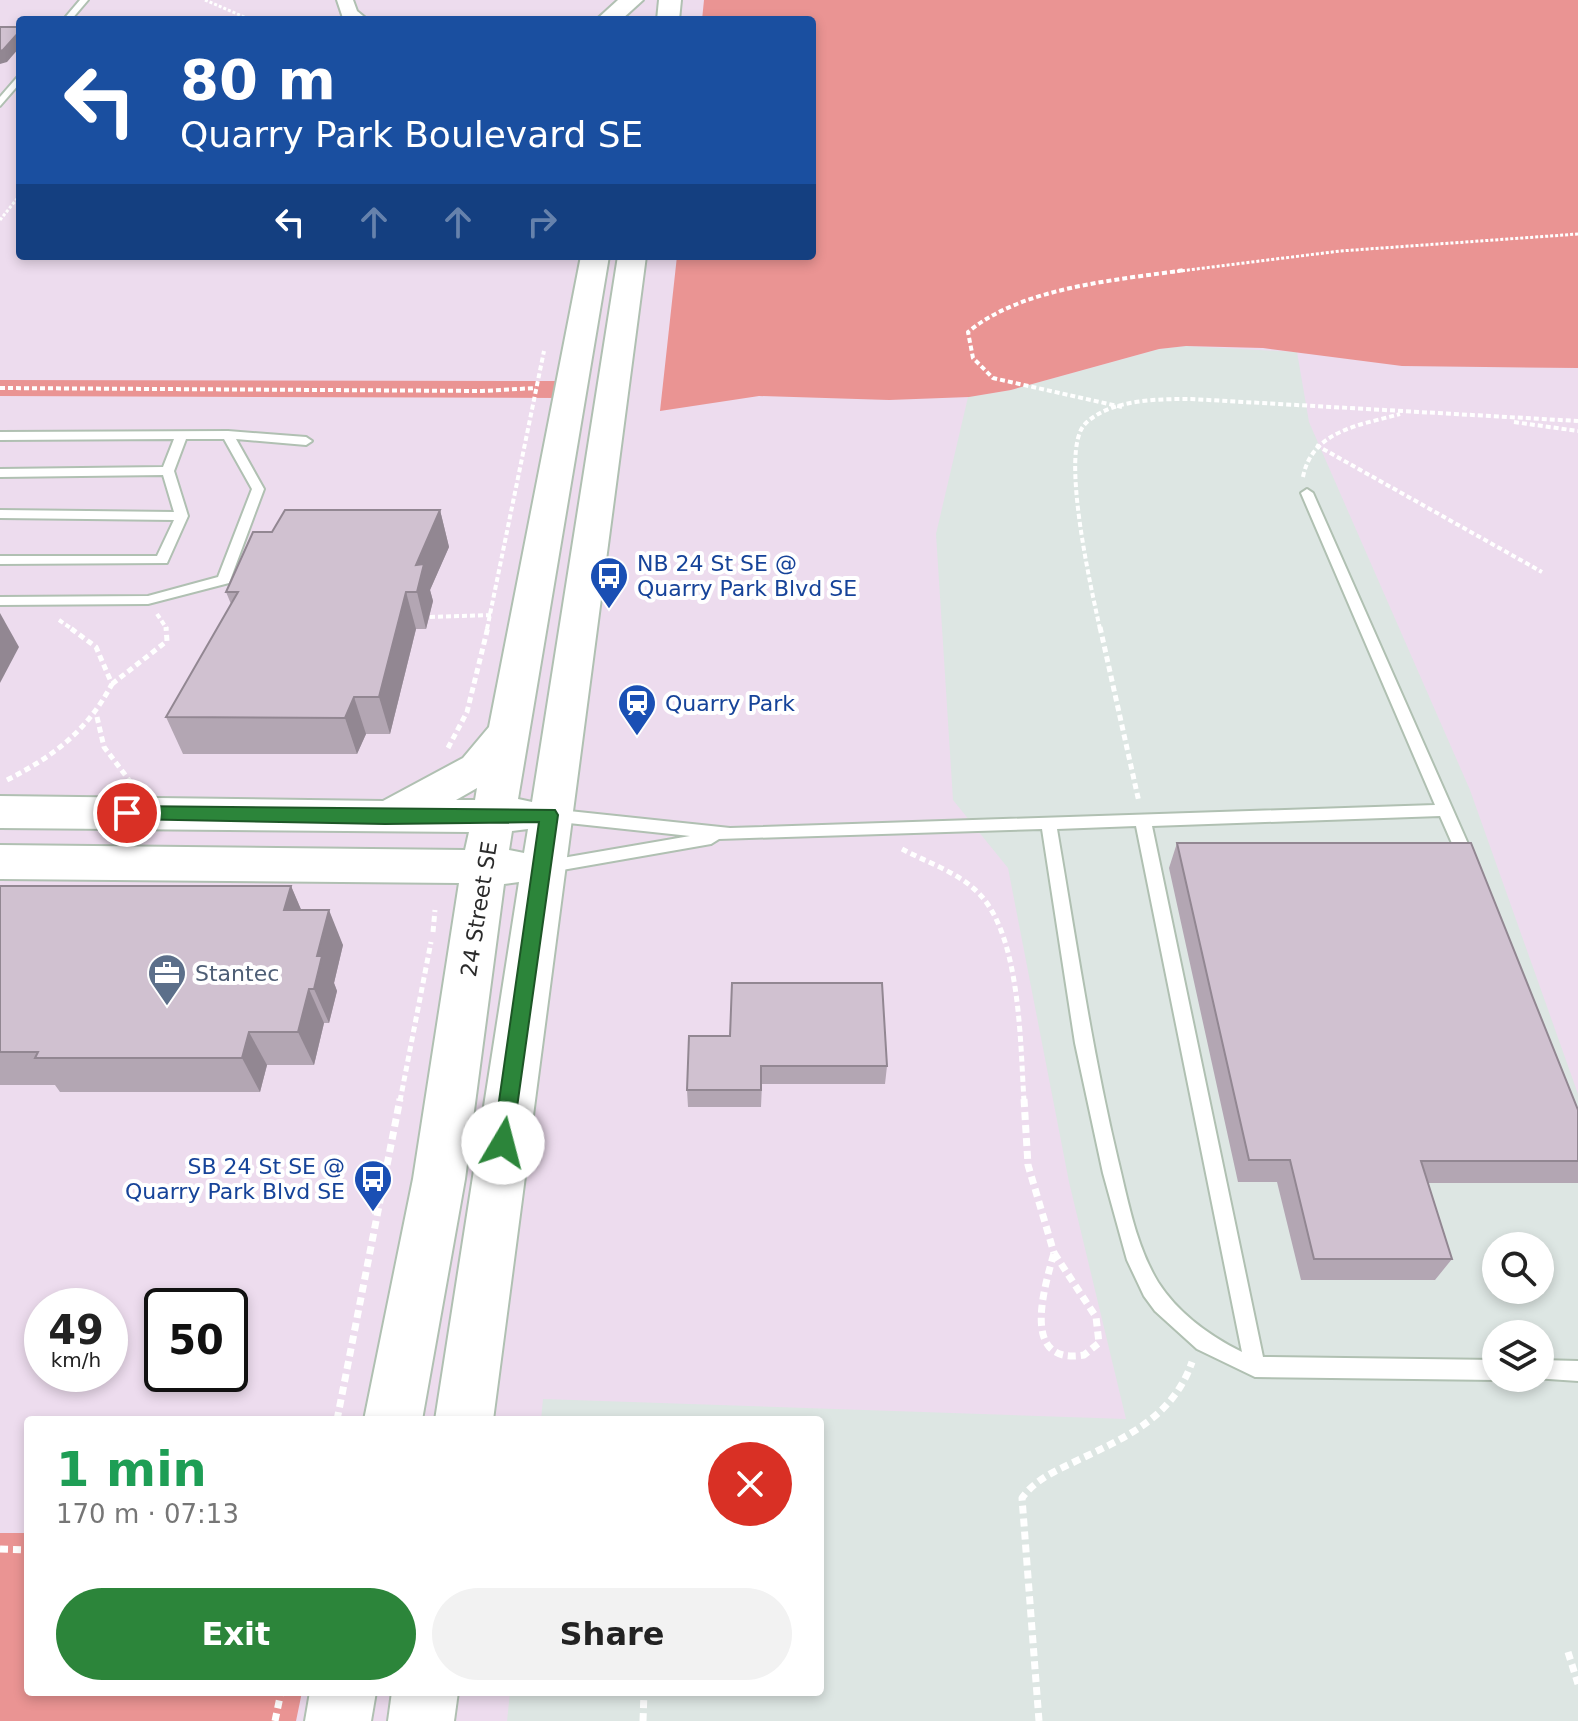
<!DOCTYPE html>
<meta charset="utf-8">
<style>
body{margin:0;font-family:"DejaVu Sans",sans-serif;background:#f2f2f2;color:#222;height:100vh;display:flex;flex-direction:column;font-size:30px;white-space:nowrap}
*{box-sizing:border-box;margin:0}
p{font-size:26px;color:#767676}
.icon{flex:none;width:44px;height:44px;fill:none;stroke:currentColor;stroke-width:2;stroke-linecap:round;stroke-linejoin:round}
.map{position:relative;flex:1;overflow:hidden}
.drawer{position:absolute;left:24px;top:1416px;width:800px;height:280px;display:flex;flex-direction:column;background:#fff;border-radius:8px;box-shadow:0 4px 12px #0003}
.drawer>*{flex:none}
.hud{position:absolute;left:16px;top:16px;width:800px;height:244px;border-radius:8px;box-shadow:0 4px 12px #0003;background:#1a4fa0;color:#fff;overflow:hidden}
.tools{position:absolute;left:1482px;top:1232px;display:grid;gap:16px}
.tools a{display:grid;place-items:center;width:72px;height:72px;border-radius:50%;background:#fff;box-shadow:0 4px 12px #0003;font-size:40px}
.speed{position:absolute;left:24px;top:1288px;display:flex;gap:16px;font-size:40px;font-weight:700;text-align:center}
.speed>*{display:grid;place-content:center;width:104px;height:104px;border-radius:50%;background:#fff;box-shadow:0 4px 12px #0003;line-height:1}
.speed small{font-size:20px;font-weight:400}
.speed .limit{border:4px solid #111;border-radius:12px;background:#fff;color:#111}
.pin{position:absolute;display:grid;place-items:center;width:68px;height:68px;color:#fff;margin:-34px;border:4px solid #fff;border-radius:50%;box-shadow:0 2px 8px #0007}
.me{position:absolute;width:88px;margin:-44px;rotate:8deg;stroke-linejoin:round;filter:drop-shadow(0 0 6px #0008)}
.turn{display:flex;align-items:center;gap:28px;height:168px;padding:0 32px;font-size:36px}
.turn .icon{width:104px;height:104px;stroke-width:2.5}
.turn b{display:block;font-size:56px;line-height:68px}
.lanes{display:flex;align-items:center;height:76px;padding:0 32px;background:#0003;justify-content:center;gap:40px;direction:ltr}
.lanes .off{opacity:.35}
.round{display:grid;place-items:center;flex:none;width:84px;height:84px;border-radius:42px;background:#f2f2f2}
.overview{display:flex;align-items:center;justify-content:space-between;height:136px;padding:0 32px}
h1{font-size:48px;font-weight:600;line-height:60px;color:#1e9e55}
.cta{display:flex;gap:16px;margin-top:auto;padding:16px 32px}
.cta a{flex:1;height:92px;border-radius:48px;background:#2c853a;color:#fff;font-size:32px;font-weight:600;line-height:92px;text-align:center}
.cta a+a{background:#f2f2f2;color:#222}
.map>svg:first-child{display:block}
</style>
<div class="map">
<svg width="1578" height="1721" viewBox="0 0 1578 1721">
<rect width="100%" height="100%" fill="#eddcee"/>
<path fill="#dde6e3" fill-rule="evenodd" d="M1186 346 1297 352 1309 422 1470 790 1578 1094V1721H507L510 1692H820V1420H541L543 1399 1126 1419 1069 1182 1008 868 953 800 936 534 968 397 1011 390 1159 349ZM1496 1246H1540V1290H1496ZM1496 1334H1540V1378H1496Z"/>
<g fill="#ea9493">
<path d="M704 0H1578V368L1402 366 1263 348 1186 346 1159 349 1011 390 969 397 889 400 759 396 660 411 677 256H812V20H702Z"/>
<path d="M0 380 559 381 557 398 0 396Z"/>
<path d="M0 1533H28V1692H302L296 1721H0Z"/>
</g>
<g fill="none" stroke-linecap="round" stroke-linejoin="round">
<defs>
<g id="lane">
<path d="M80 0H88L71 20H63Z"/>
<path d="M20 74V83L0 106V97Z"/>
<path d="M228 431 306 437 312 441 306 445 236 439 264 489 229 583 148 604 0 605V597L148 596 218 577 252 489 224 439H186L174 471 188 516 167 563 0 564V556H157L174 520 0 518V510L174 512 163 475 0 477V469L163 467 174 439 0 440V432Z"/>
<path d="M1307 489 1313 493 1476 862 1474 866H1462L1440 816 1152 826 1263 1357 1496 1360V1378H1502L1496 1380 1255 1377 1197 1349 1155 1311 1144 1296 1127 1260 1103 1173 1075 1043 1042 829 719 839 711 844 545 873 539 871 537 867 539 863 545 861 690 836 550 821 542 815 550 809 730 828 1435 805 1301 493ZM1136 826 1242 1352C1208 1335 1178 1313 1158 1282 1136 1246 1128 1201 1118 1160 1092 1051 1076 940 1057 829Z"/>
<path d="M1540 1360 1578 1361V1381L1534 1378H1540Z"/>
</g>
<path id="street" d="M337 0H353L357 11 368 20 343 18Z"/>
<g id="secondary">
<path d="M618 0H643L621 20H596Z"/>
<path d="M659 0H681L679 20H657Z"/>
<path d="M581 256H609L518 799 532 802 618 256H646L493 1420H435L519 882 504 884 465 1179 422 1420H364L413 1179 459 883 0 879V845L465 850 469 832 0 828V796L383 801 463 758 489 727ZM477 788 475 800H456ZM528 829 524 853 509 850 512 831Z"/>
<path d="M310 1692H376L371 1721H305Z"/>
<path d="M392 1692H458L454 1721H388Z"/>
</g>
</defs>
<use href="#lane" stroke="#b0c0b2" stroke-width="4"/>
<use href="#street" stroke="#b0c0b2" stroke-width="4"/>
<use href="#secondary" stroke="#b0c0b2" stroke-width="4"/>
<g stroke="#fff" stroke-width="3" stroke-dasharray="3 2" stroke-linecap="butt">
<path d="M205 0 251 20"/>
<path d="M0 220 20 195"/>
<path d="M1172 272 1340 251 1578 234"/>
</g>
<g stroke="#fff" stroke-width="4" stroke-dasharray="5 3" stroke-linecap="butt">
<path d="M0 388 482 391 536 388"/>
<path d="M1122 407 993 378 973 358 968 332C1022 287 1117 280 1185 270"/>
<path d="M1514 422 1578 431"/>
<path d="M1316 445 1542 572"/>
<path d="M1303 477C1312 430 1361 425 1400 414"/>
<path d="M157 614 167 629"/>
<path d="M430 617 491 615"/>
<path d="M59 620 72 629"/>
<path d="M487 629 544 351"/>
<path d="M1100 629C1092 592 1059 450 1085 424 1110 399 1158 399 1191 399L1578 421"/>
</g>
<g stroke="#fff" stroke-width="5" stroke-dasharray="6 4" stroke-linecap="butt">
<path d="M1100 627 1139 802"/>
<path d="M112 684 167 641 166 627"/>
<path d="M97 717 104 747 132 784"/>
<path d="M448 748 467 712 488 627"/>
<path d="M7 780C54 756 87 731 112 684L96 647 69 627"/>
<path d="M902 849C924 861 954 871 973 888 1021 927 1020 1042 1024 1101"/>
<path d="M433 932 435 910"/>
<path d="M400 1101 431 942"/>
</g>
<g stroke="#fff" stroke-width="7" stroke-dasharray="8 5" stroke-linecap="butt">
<path d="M1024 1099 1028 1165 1054 1253"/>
<path d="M1054 1253 1096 1317 1099 1343 1084 1355C1019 1366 1045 1286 1054 1253Z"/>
<path d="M337 1420 400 1099"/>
<path d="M0 1549 28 1550"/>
<path d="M1568 1652 1578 1684"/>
<path d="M275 1721 281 1692"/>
<path d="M643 1721 644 1692"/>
<path d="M1039 1721 1022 1498C1035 1480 1053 1472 1072 1463 1124 1438 1172 1419 1192 1362"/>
</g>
<use href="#lane" fill="#fff" fill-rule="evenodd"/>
<use href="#street" fill="#fff" fill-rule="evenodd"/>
<use href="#secondary" fill="#fff" fill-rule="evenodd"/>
</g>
<g fill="#b3a6b3">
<path d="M440 510 449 547 430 590 433 601 426 629H416L390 734H366L357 754H183L166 717 231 604 226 592 272 532Z"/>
<path d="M1177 843 1578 1110V1183H1428L1452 1259 1435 1280H1301L1277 1182H1238L1169 868Z"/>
<path d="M0 886H291L301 910 343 945 334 983 337 991 329 1023H324L314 1065H267L260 1092H60L55 1085H0Z"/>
<path d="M689 1036 887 1066 885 1084H762L761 1107H688L687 1090Z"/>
</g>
<g fill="#928792">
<path d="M20 31V47L7 62 0 64V51Z"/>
<path d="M440 510 449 547 430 590 433 601 426 629 417 592 416 565Z"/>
<path d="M406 592 416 629 390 734 379 697Z"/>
<path d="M0 613 19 647 0 683Z"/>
<path d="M354 697 366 734 357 754 345 718Z"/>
<path d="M291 886 306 921 284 910Z"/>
<path d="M329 910 343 945 334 983 337 991 329 1023 314 989 317 956Z"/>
<path d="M309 989 324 1023 314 1065 298 1032Z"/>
<path d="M249 1032 267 1065 260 1092 242 1058Z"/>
</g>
<g fill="#d0c1d0" stroke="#928792" stroke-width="2">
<path d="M0 27H20V31L3 50 0 51Z"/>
<path d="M285 510H440L416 565 424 564 417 592H406L379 697H354L345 718 166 717 238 592H226L253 532H272Z"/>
<path d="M1177 843H1471L1578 1110V1161H1421L1452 1259H1314L1290 1160H1249Z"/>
<path d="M0 886H291L284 910H329L317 956H322L314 989H309L298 1032H249L242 1058H35L38 1052H0Z"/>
<path d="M732 983H882L887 1066H761V1090H687L689 1036H730Z"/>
</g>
<path fill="#2c853a" stroke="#1d5626" stroke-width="2" d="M127 806 555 810 558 815 511 1150 503 1153 496 1150 493 1143 539 822 385 824 127 819 118 813Z"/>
<defs>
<symbol id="bus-pin" viewBox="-11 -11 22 30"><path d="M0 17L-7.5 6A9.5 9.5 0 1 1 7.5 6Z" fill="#1a4fb4" stroke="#fff"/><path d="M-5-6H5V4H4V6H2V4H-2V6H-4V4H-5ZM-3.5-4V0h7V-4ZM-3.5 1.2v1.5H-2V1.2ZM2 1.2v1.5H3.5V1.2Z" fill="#fff"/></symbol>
<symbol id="station-pin" viewBox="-11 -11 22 30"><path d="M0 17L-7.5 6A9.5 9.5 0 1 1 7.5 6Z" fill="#1a4fb4" stroke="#fff"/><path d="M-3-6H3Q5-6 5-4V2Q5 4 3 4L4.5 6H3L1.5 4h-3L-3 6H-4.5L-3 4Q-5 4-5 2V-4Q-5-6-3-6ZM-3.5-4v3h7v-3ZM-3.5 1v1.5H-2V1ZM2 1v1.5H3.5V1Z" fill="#fff"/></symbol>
<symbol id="office-pin" viewBox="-11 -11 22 30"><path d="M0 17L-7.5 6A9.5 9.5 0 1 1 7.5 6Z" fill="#5c6f8a" stroke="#fff"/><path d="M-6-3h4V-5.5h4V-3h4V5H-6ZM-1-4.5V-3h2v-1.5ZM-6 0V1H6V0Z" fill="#fff"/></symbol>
</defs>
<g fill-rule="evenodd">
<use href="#bus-pin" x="587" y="554" width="44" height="60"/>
<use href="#station-pin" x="615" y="681" width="44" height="60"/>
<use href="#office-pin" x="145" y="951" width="44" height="60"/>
<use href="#bus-pin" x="351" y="1157" width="44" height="60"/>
</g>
<g text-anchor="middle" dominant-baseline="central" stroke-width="8" stroke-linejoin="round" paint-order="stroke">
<g font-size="22" fill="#164399" stroke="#fff" text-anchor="start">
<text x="637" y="563">NB 24 St SE @<tspan x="637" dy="25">Quarry Park Blvd SE</tspan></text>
<text x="665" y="703">Quarry Park</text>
<text x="345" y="1166" text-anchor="end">SB 24 St SE @<tspan x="345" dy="25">Quarry Park Blvd SE</tspan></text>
</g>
<g font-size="22" fill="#2b2b2b" stroke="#fff">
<text transform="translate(479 909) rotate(-81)">24 Street SE</text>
</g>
<g font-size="22" fill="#4e5e75" stroke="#fff" text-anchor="start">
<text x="195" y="973">Stantec</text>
</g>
</g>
</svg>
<div class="tools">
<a><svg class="icon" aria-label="search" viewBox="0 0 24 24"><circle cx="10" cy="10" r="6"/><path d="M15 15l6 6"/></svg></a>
<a><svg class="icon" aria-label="layers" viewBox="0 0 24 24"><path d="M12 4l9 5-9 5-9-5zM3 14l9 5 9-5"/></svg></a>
</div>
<div class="speed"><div>49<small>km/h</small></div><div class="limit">50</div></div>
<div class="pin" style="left:127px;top:813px;background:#d93025"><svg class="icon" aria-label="arrive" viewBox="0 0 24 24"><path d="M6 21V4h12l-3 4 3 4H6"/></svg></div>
<svg class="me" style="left:503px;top:1143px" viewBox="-20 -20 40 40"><circle r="19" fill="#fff"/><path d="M0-13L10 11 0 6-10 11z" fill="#2c853a"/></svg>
<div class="hud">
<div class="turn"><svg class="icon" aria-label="left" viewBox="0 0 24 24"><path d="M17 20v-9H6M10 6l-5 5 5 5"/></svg><div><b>80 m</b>Quarry Park Boulevard SE</div></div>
<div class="lanes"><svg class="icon" aria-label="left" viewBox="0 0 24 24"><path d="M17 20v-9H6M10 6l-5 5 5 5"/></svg><svg class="icon off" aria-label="ahead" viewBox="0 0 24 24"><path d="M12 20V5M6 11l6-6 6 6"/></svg><svg class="icon off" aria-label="ahead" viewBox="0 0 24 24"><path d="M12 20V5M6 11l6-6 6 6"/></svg><svg class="icon off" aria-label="right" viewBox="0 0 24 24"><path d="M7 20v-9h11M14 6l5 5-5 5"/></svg></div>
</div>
<section class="drawer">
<div class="overview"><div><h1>1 min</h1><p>170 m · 07:13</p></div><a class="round" style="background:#d93025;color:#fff"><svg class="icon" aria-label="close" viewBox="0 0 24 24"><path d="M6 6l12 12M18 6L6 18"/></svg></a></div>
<div class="cta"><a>Exit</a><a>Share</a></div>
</section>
</div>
